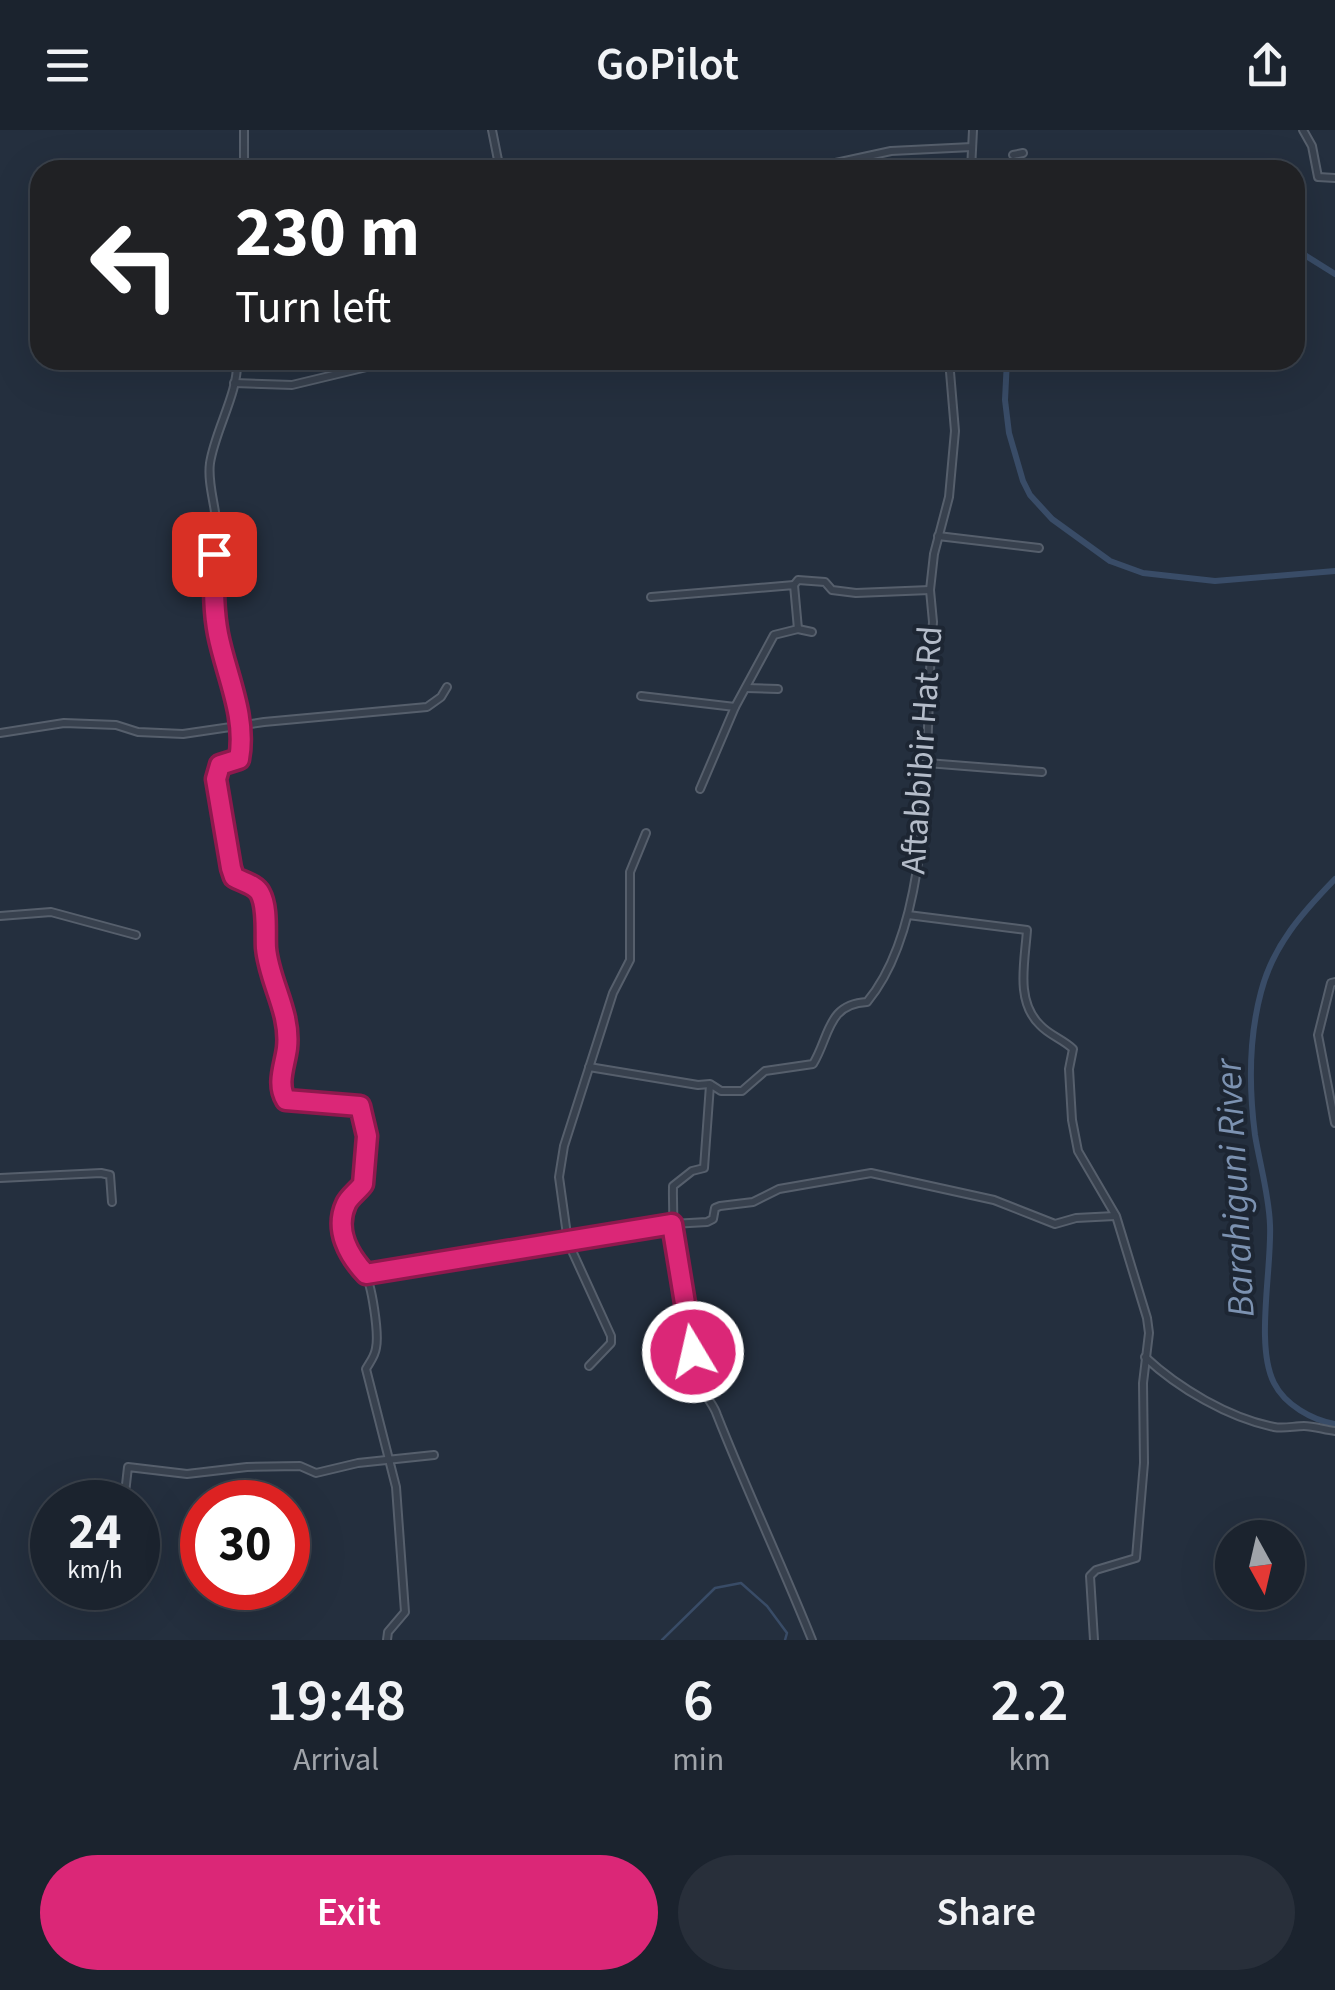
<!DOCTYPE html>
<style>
body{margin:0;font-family:"Source Sans 3",sans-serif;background:#282f3a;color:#f1f3f6;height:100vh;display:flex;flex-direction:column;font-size:38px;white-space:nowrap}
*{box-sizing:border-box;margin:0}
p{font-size:32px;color:#a0a4aa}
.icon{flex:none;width:55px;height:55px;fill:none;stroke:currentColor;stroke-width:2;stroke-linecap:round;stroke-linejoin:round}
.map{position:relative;height:1510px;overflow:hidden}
.panel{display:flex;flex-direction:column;background:#1b232e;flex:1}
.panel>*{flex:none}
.guide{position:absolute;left:30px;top:30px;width:1275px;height:210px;border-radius:30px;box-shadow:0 10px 40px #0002,0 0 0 2px #39404a;background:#202124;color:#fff;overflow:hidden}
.needle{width:65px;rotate:172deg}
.tools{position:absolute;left:1215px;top:1390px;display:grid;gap:20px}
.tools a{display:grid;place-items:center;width:90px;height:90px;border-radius:50%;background:#1b232e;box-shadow:0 10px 40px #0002,0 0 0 2px #39404a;font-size:50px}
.speed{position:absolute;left:30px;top:1350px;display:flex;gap:20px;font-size:50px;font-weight:700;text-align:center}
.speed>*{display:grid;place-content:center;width:130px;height:130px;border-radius:50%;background:#1b232e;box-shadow:0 10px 40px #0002,0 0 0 2px #39404a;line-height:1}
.speed small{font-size:25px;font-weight:400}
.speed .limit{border:15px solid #d22;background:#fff;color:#111}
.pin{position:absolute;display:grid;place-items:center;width:85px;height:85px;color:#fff;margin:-42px;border-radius:20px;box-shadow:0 5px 15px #0006}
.me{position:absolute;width:110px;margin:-55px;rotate:351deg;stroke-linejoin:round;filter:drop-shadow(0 0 8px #0008)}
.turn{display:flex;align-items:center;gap:35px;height:210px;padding:0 40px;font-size:45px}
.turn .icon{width:130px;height:130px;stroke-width:2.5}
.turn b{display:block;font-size:70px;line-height:85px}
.eta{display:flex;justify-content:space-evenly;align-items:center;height:170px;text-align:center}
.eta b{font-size:60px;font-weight:600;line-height:70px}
.action{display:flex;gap:20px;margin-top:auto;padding:20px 40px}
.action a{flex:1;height:115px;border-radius:60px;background:#db2777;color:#fff;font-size:40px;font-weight:600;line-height:115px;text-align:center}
.action a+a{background:#282f3a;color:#f1f3f6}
header{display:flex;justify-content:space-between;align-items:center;height:130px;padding:0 40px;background:#1b232e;font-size:45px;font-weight:600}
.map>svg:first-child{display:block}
</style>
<header><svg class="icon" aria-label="menu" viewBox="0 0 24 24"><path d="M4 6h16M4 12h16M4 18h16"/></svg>GoPilot<svg class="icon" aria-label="share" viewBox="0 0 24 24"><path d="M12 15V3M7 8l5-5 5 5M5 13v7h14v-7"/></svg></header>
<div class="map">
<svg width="1335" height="1510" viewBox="0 0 1335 1510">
<rect width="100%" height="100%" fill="#242f3e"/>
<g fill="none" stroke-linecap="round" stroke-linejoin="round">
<path stroke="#394c67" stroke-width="2.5" d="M662 1510 715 1458 741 1453 767 1476 787 1503 785 1510"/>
<g stroke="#394c67" stroke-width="6">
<path d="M1295 119 1335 144"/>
<path d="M1007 230 1005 270 1009 303 1023 351 1030 365 1052 389 1110 431 1143 443 1215 451 1335 441"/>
<path d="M1335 749C1303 782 1273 815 1261 862 1249 907 1249 959 1255 1005 1260 1035 1269 1065 1270 1095 1272 1138 1255 1216 1274 1253 1285 1275 1312 1290 1335 1294"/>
</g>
<defs>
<g id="minor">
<path d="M244 0V40"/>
<path d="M492 0 500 40"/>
<path d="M1303 0 1312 16 1318 47 1335 48"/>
<path d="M1013 25 1023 23"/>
<path d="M756 40 785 36 808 39 891 21 972 17"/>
<path d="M971 40 973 0"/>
<path d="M237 230C239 262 215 300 210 333 207 355 217 379 217 402 216 435 212 467 218 501 224 543 248 585 239 629L220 635 216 649 232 744 254 757 262 767 268 834 285 892 287 919 282 931V966L286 970C310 972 335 974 360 977 370 997 370 1032 363 1054 357 1071 342 1065 343 1093 344 1121 350 1122 364 1142 372 1153 379 1204 376 1218 375 1226 370 1232 366 1239L396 1357 405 1482 388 1502 387 1510"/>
<path d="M234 253 292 255 371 236 373 230"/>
<path d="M938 406 1039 418"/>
<path d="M794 455 798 450 825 452 832 460 856 463 930 460"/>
<path d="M651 467 794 455 798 499"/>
<path d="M746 558 778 559"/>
<path d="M641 566 735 577"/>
<path d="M0 603 64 593 116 595 138 602 183 604 264 592 427 577 441 567 447 557"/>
<path d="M927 633 1042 642"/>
<path d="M700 659 735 577 774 505 798 499 812 502"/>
<path d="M908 785 1027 800C1025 831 1015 871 1040 895 1049 905 1064 910 1073 919L1069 939 1072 990 1078 1021 1116 1086 1147 1188 1149 1203 1143 1253 1144 1333 1136 1428 1096 1440 1090 1446 1094 1510"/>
<path d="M0 786 51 782 136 805"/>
<path d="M1335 852 1331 853 1318 905 1335 993"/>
<path d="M589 937 698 955 710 954 721 961H742L765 941 813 934C830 906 827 874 867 872 938 787 923 599 933 492L930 460 934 424 949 367 955 301 949 230"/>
<path d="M710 955 704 1038 692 1041 673 1056C672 1119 683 1198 703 1259 706 1268 714 1275 717 1285 747 1361 782 1435 812 1510"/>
<path d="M0 1048 101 1043 110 1045 112 1072"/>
<path d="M366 1144 672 1094 707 1092 713 1089 715 1078 720 1076 753 1072 779 1059 871 1043 994 1070 1055 1094 1076 1088 1115 1086"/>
<path d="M1145 1227C1178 1258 1229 1288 1274 1297 1284 1299 1294 1296 1304 1296 1314 1296 1325 1300 1335 1301"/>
<path d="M589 1236 611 1213V1206L568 1112 559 1047 564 1016 613 863 630 830V742L646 703"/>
<path d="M124 1372 128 1337 187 1344 247 1337 300 1336 316 1343 358 1333 434 1325"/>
<path d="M40 1420H52"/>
</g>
</defs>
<use href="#minor" stroke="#565f6c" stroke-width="10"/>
<use href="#minor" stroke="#38414e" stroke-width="6"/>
</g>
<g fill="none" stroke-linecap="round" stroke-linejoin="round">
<defs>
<path id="route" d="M214 424C214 451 213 478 218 504 226 545 247 586 239 629L220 635 216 649 231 738 234 747C242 752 255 754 260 763 268 777 265 803 266 818 269 852 291 882 287 918 285 935 276 954 286 970 310 972 334 974 360 976L367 1006 363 1054C358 1061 349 1067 346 1074 334 1100 349 1126 366 1144L672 1094 693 1222"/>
</defs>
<use href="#route" stroke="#8e194d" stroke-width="25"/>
<use href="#route" stroke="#db2777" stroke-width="18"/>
</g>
<g text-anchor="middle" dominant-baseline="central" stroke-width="8" stroke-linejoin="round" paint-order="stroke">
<g font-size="35" fill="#b4bcc9" stroke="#1d2633">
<text transform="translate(922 620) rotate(-86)">Aftabbibir Hat Rd</text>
</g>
<g font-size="38" font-style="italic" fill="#7c92b1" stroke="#1d2633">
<text transform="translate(1235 1058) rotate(-93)">Barahiguni River</text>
</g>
</g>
</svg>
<div class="tools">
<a><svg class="needle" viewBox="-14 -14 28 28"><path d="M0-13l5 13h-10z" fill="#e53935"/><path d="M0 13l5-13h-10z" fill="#a0a4aa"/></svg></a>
</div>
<div class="speed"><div>24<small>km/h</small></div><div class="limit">30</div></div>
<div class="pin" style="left:214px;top:424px;background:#d93025"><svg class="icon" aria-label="arrive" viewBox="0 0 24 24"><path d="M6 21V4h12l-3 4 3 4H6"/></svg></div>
<svg class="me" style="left:693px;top:1222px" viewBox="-20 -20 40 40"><circle r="17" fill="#db2777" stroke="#fff" stroke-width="3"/><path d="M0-11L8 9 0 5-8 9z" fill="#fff"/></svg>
<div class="guide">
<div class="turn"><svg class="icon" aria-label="left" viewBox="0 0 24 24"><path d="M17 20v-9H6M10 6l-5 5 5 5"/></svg><div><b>230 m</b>Turn left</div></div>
</div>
</div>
<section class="panel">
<div class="eta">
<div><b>19:48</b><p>Arrival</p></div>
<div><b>6</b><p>min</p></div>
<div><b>2.2</b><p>km</p></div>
</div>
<div class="action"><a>Exit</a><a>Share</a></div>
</section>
